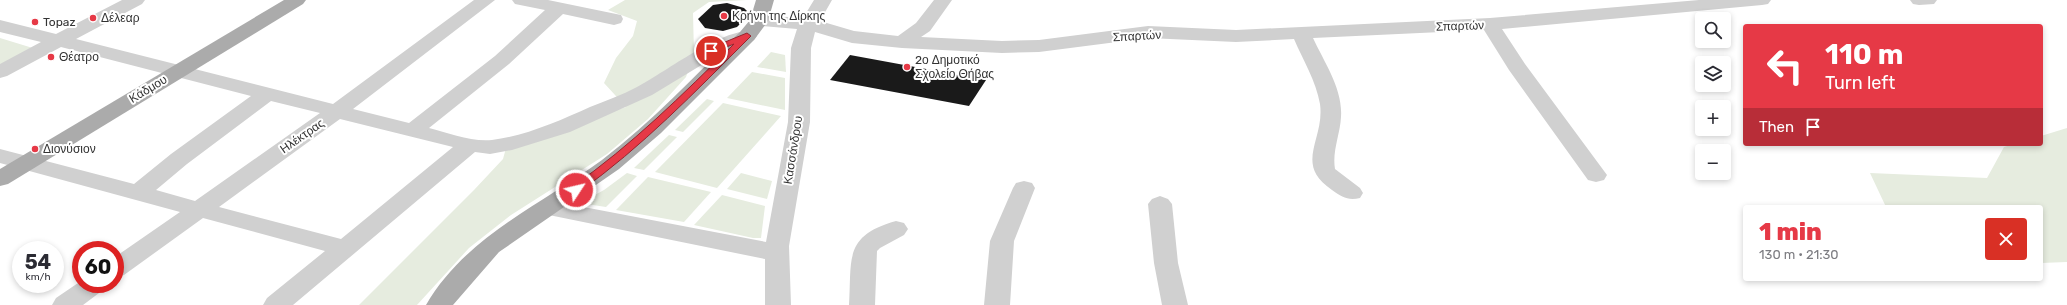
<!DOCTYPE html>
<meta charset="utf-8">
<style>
body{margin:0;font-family:Rubik,sans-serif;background:#f7f7f7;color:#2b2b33;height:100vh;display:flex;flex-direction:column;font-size:15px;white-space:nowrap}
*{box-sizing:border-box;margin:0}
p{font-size:13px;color:#7c7c81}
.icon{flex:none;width:22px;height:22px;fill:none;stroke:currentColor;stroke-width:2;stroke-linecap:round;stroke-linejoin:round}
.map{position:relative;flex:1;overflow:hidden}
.drawer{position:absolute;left:1743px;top:205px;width:300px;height:76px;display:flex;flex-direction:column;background:#fff;border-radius:4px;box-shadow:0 2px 6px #0003}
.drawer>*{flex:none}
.hud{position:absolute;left:1743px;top:24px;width:300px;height:122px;border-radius:4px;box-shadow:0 2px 6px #0003;background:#e63946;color:#fff;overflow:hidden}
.tools{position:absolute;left:1695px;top:12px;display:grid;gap:8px}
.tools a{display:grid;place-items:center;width:36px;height:36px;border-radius:4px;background:#fff;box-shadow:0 2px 6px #0003;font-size:20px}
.speed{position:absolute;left:12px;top:241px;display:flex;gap:8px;font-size:20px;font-weight:700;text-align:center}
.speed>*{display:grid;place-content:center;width:52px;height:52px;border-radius:50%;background:#fff;box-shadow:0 2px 6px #0003;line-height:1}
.speed small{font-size:10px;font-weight:400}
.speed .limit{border:6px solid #d22;background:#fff;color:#111}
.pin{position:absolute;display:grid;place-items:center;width:34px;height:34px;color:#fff;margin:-17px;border:2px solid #fff;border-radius:50%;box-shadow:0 1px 4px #0007}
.me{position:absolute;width:44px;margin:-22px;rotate:55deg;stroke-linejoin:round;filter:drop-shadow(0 0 3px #0008)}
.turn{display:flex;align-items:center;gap:14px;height:84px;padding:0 16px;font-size:18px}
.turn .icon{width:52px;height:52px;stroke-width:2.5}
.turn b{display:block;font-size:28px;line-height:34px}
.then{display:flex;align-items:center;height:38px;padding:0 16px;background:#0003;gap:8px;font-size:15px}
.round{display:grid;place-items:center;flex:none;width:42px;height:42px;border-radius:4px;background:#f7f7f7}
.overview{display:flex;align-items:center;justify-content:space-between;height:68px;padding:0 16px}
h1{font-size:24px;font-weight:800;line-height:30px;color:#e63946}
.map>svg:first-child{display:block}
</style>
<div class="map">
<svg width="2067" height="305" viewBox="0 0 2067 305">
<rect width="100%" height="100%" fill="#fff"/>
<g fill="#e6ecdf">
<path d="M625 0H747L709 2 693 13 694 54 686 77 648 119 607 154 511 215 469 248 417 305H359L474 190 503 159 506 148 626 107 604 83 616 58 633 36 637 21 608 10Z"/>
<path d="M0 38 36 49 0 69Z"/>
<path d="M771 52 785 55 786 72 757 67Z"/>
<path d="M752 72 785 78V110L727 98Z"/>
<path d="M707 99 714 101 683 132 675 130Z"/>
<path d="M723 103 781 116 717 188 655 172Z"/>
<path d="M2067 128V262L2041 263V207H1886L1870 173 1987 178 2004 147 2014 144H2041V136Z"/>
<path d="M669 135 677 137 644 170 634 168Z"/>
<path d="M627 173 637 176 606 207 580 203 604 190Z"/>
<path d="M741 173 772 181 767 199 727 189Z"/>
<path d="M648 177 711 192 684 222 616 210Z"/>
<path d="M722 195 765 206 761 238H753L694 225Z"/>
</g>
<g fill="#1a1a1a">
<path d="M727 3 744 8 750 14 737 27 723 31 705 28 698 19 713 5Z"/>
<path d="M850 55 986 80 969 106 830 80Z"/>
</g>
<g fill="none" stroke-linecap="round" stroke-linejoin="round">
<g fill="#d0d0d0" fill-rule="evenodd">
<path d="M122 0H145L142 4 76 39 333 104 474 0H495L353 109 409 123 495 56 545 10 515 4 512 0H548L621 15 623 19 621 23 614 25 563 14 509 64 429 128C448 133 471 142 492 140 525 136 559 121 590 107 605 101 622 95 637 87 663 74 726 25 754 32L757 36 754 40 718 55 652 95 570 132 512 150 490 154 475 152 293 305H263L267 298 325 251 203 218 124 275 115 278V257L180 212 0 163V149L134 184 171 154 251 96 61 47 7 76 0 78V64L41 42 0 32V20L56 34ZM271 101 320 113 195 201 156 190 187 164ZM340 119 453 147 341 239 219 207Z"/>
<path d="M814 0H832L820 21 854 31 898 36 916 23 934 0H952L930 31 921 37 1002 41 1039 40 1148 26 1236 30 1490 18 1699 0H1771L1768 4 1762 5 1502 29 1525 64 1607 175 1604 180 1596 182 1588 180 1509 70 1484 30 1313 38C1324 62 1343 89 1341 117 1340 135 1332 151 1335 169L1360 188 1363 193 1360 198C1348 201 1342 197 1332 190 1293 164 1325 140 1320 104 1316 81 1303 60 1294 39L1236 42 1148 38 1039 52 1002 53 902 48 852 43 815 32 811 48 810 122 789 246 791 305H765V259L539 213 535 208 539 203 547 200 766 242 788 122 791 48 797 29 752 25 750 21 752 17 759 15 803 18Z"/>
<path d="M1910 0H1937L1934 4 1919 5 1913 4Z"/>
<path d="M1024 181 1032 183 1035 188 1014 241 1010 305H984L990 241 1013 188 1016 183Z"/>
<path d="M1160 196 1168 199 1172 204 1178 263 1188 305H1162L1154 263 1148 204 1152 199Z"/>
<path d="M896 221 904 223 908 229 904 235 880 248 877 251 875 305H849C852 259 843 236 896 221Z"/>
<path d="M81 281V284H107L103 290 83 305H52L56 298Z"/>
</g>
<g fill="#ababab" fill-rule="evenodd">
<path d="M284 0H306L303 4 8 184 0 186V169Z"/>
<path d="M756 0H774L768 21 754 40 661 133 619 169 499 252 453 305H426C466 236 541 205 602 160 652 122 695 75 740 32L750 20Z"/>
</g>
</g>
<path fill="#e63946" stroke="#96252e" d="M747 33 751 36 750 37C695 92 642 147 579 192H572V187C632 145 682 95 734 44L711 53H708V49Z"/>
<g fill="#e63946" stroke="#fff" stroke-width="1.5">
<circle cx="724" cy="16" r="4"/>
<circle cx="93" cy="18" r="4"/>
<circle cx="35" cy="22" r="4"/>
<circle cx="51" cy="57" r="4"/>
<circle cx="907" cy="67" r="4"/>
<circle cx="35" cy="149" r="4"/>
</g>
<g text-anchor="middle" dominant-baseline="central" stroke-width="4" stroke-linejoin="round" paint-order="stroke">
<g font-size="12" fill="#333" stroke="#fff" text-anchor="start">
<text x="732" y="16">Κρήνη της Δίρκης</text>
<text x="101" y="18">Δέλεαρ</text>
<text x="43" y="22">Topaz</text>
<text x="59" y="57">Θέατρο</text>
<text x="915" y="60">2ο Δημοτικό<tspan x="915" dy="14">Σχολείο Θήβας</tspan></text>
<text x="43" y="149">Διονύσιον</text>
</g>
<g font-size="12" fill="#333" stroke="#fff">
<text transform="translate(1460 26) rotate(-2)">Σπαρτών</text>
<text transform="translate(1137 36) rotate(-3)">Σπαρτών</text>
<text transform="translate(148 89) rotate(-31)">Κάδμου</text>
<text transform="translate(302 136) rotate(-35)">Ηλέκτρας</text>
<text transform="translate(793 150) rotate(-81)">Κασσάνδρου</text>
</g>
</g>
</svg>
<div class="tools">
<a><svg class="icon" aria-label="search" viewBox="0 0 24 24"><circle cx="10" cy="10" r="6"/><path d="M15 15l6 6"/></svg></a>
<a><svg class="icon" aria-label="layers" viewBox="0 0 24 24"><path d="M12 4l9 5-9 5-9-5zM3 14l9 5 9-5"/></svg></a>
<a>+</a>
<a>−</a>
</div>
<div class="speed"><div>54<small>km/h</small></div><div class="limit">60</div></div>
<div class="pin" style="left:711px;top:51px;background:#d93025"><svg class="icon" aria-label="arrive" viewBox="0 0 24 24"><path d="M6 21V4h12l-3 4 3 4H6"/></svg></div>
<svg class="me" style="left:576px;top:190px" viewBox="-20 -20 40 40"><circle r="17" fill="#e63946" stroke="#fff" stroke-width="3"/><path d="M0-11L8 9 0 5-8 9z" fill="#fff"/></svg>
<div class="hud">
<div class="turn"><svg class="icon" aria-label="left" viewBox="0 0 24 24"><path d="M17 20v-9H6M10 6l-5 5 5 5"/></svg><div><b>110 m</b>Turn left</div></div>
<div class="then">Then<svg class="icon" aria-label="arrive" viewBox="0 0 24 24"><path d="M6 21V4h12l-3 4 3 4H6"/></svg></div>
</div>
<section class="drawer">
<div class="overview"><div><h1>1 min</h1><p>130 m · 21:30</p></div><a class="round" style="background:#d93025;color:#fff"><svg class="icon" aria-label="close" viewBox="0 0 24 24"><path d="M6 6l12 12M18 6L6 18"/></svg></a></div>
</section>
</div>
